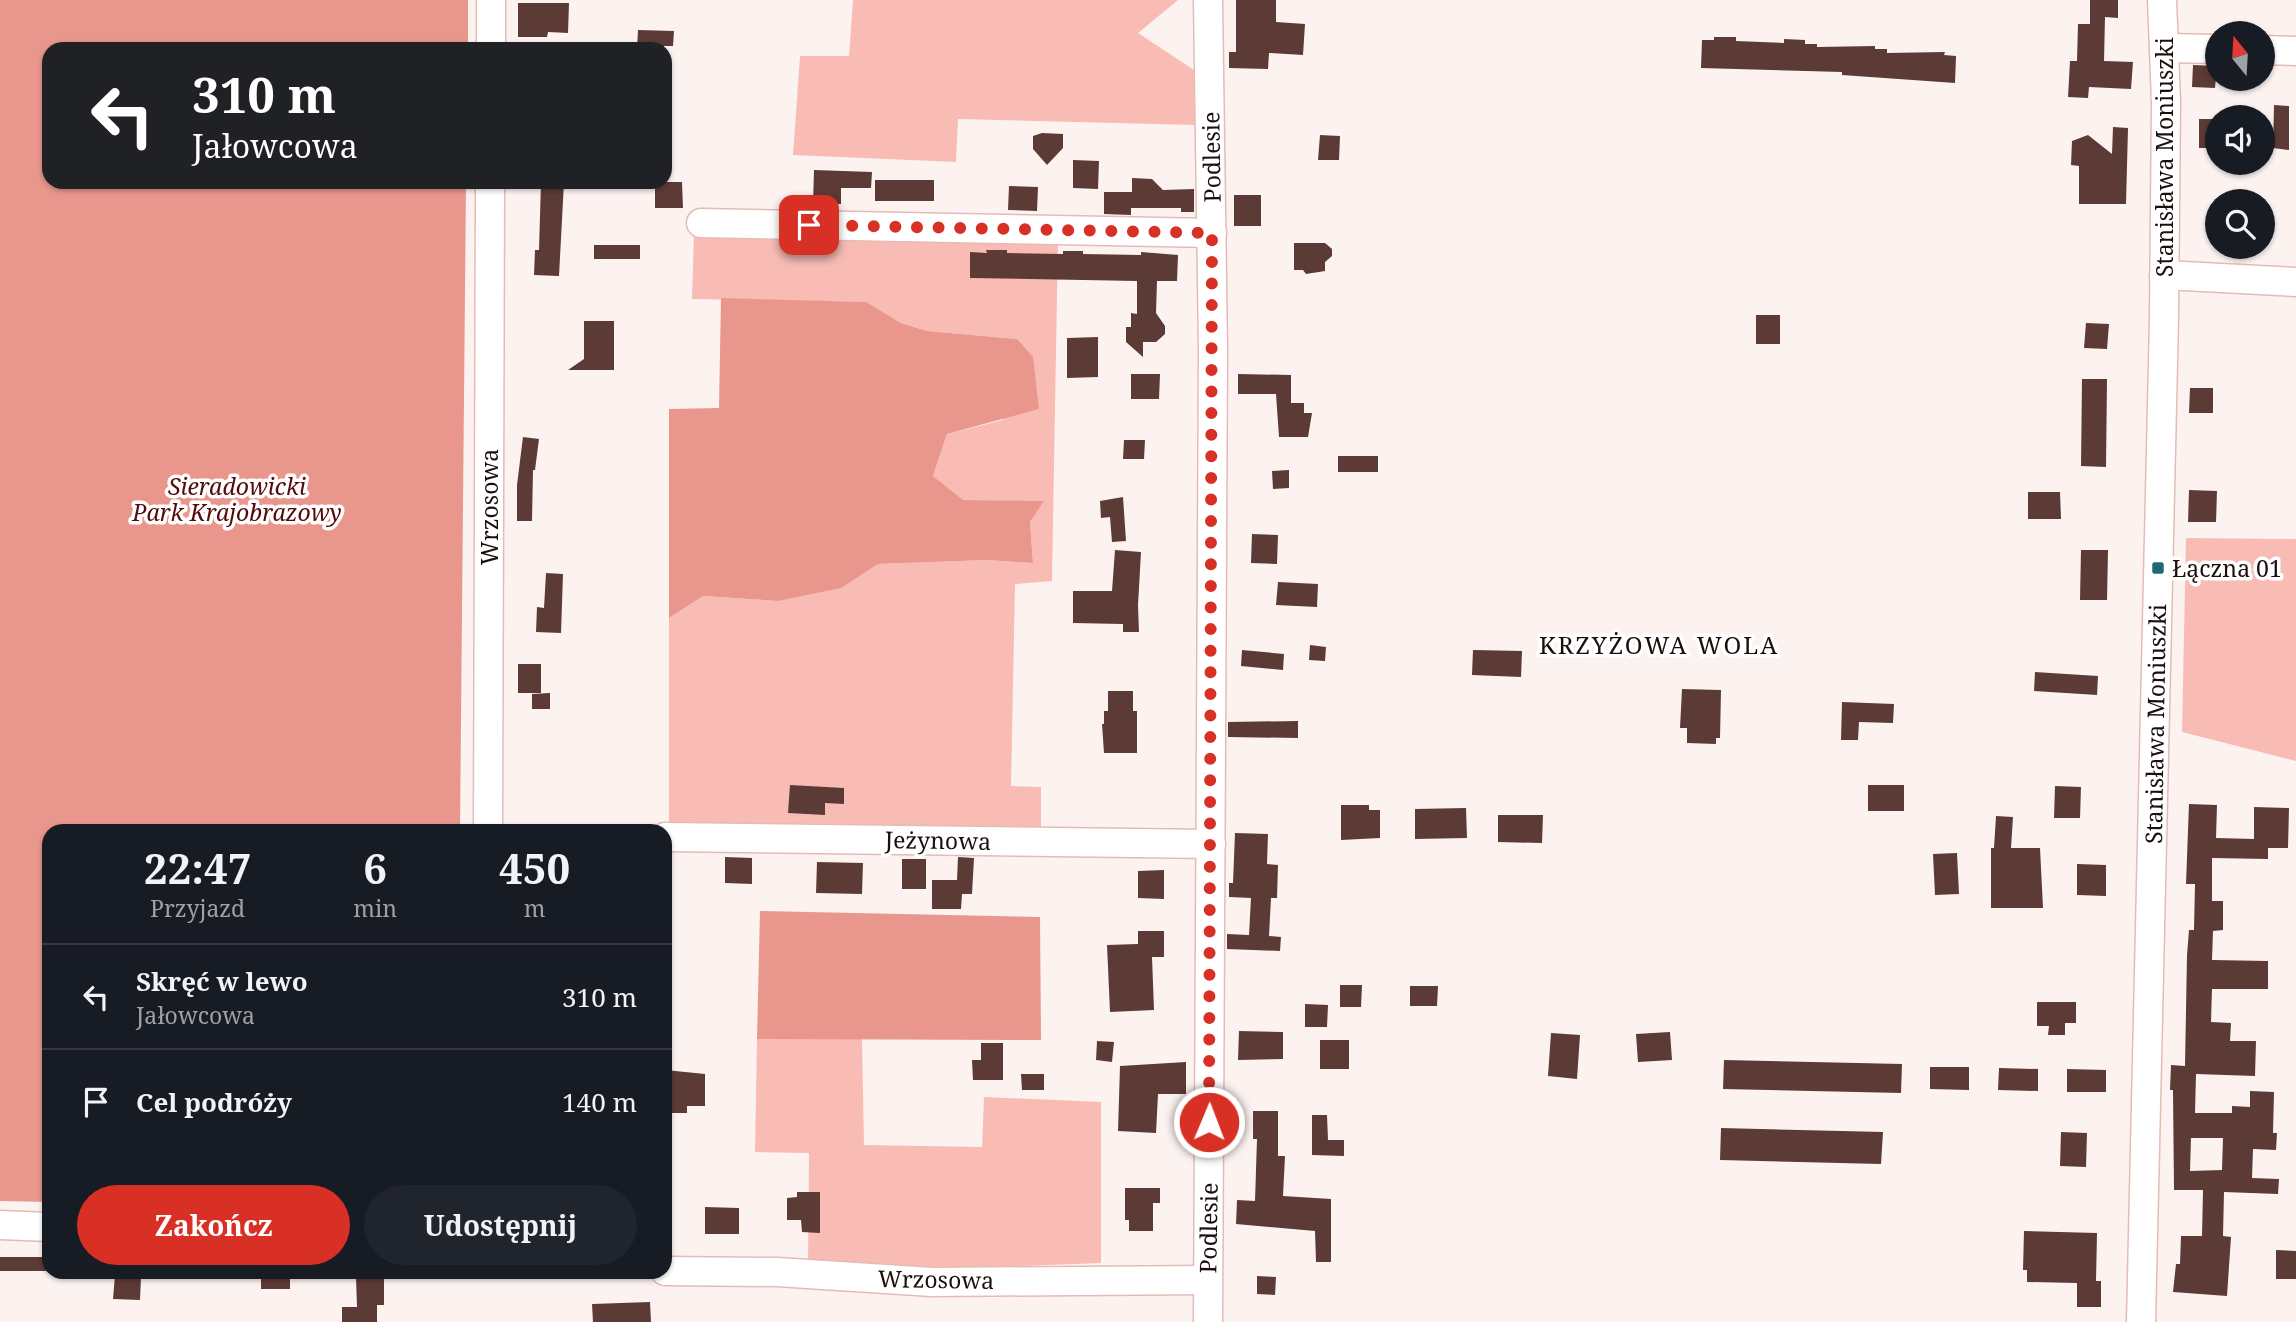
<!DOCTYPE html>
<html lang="pl">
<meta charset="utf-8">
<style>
body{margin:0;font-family:"Noto Serif",serif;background:#20242c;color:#f1f3f6;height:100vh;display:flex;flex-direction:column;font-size:26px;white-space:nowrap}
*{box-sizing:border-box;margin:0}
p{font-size:23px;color:#9ea1a6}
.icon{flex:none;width:38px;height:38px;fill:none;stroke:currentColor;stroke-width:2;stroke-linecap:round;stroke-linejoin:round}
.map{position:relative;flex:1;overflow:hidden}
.drawer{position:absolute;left:42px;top:824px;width:630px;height:455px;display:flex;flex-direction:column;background:#171b24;border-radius:21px;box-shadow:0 2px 5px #0004}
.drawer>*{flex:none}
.guide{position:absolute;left:42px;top:42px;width:630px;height:147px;border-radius:21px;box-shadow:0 2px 5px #0004;background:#202124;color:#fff;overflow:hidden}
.needle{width:46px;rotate:342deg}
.tools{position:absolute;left:2205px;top:21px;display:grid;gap:14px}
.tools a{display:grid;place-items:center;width:70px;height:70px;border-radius:50%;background:#171b24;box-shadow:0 2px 5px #0004;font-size:35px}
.pin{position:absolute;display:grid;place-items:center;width:60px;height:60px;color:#fff;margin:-30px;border-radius:14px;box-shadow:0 4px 10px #0006}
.me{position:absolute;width:77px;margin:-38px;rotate:1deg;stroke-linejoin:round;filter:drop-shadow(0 0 5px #0008)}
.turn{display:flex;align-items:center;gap:24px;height:147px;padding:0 35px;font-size:32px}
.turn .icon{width:91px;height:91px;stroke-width:2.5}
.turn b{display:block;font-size:49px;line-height:60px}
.eta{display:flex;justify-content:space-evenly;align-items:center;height:119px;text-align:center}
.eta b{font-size:42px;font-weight:700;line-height:49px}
.button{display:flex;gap:14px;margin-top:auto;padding:14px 35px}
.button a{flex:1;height:80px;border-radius:42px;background:#d93025;color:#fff;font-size:28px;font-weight:700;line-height:80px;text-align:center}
.button a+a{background:#20242c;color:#f1f3f6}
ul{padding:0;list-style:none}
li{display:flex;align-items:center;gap:21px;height:105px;padding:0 35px;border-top:2px solid #363941}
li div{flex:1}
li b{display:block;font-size:26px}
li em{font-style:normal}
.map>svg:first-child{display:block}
</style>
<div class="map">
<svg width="2296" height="1322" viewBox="0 0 2296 1322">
<rect width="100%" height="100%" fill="#fcf3f1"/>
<g fill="#f9bcb5">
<path d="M853 0H1178L1138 33 1197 72 1195 125 958 119 956 162 793 155 800 56H849Z"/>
<path d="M694 234 1058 237 1052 581 1015 584 1011 786 1041 787V835L669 825V618L703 596 779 601 840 588 878 564 987 560 1033 563 1030 522 1043 502 962 500 933 476 947 434 1003 420 1017 339 927 331 901 323 865 302 692 299Z"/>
<path d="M2186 538 2296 539V761L2182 732Z"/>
<path d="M862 1038 864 1145 982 1147 984 1097 1101 1102V1263L917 1270 808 1265 809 1153 755 1152 757 1039Z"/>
</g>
<g fill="#e9968d">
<path d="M0 0H468V49H49V182H466L460 831H49V1202L0 1201Z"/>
<path d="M721 298 866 302 901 323 927 331 1017 339 1033 357 1039 409 947 434 933 476 963 500 1044 501 1030 522 1033 563 987 560 878 564 841 588 779 601 703 596 669 618V409L719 408Z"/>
<path d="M760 911 1040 917 1041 1040 757 1039Z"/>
</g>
<g fill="#5c3a36" fill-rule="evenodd">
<path d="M1236 0H1276V22L1305 24 1303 55 1269 53 1268 69 1229 68V52H1236Z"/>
<path d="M2090 0H2118V18L2105 17 2104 61 2133 62 2131 89 2089 87 2088 98 2068 97 2070 61H2077L2078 24H2090Z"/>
<path d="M518 3H569L568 33 548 32 547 37H518Z"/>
<path d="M638 30 674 31 673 46H664V49H637Z"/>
<path d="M1714 37H1736V41L1784 43V39L1805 40V44H1817V47L1875 46V49H1887V53L1945 52 1944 55 1956 56 1955 83 1842 75V72L1701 68 1702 40H1714Z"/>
<path d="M2193 65 2217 66 2215 88 2192 87Z"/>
<path d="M2274 105 2289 106V150L2273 148Z"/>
<rect x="2199" y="119" width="18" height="29"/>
<path d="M2113 127 2128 128 2126 204H2079V166L2071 165 2072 141 2088 135 2112 154Z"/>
<path d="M1042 133 1063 134V148L1047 165 1033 149V136Z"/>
<path d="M1320 135 1340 136 1339 160H1318Z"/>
<path d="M1073 160 1099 161 1098 189 1073 188Z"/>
<path d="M814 170 872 172 871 188H841V204H813Z"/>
<path d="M1132 178 1152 179 1163 190 1194 189V212H1181V208H1131V215L1104 214V192H1132Z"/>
<rect x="875" y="180" width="59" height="21"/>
<path d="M541 182H564L559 276 534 275 535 250H539Z"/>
<path d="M655 182H682L683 208H655Z"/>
<path d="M1009 186 1038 187 1037 211 1008 210Z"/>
<rect x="1234" y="195" width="27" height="31"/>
<path d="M1294 243H1325L1332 249V256L1325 262V271L1306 274 1303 270H1294Z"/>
<rect x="594" y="245" width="46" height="14"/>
<path d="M986 250H1007V253L1063 254V251H1083V254L1141 255V252L1178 255 1177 281H1157L1156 313 1165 326V334L1156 342H1143V357L1126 342V327H1131V313L1137 314V281L970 278V252L987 253Z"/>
<rect x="1756" y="315" width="24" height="29"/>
<path d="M584 321H614V370H568L584 359Z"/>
<path d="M2086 323 2109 324 2107 349 2084 348Z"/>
<path d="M1098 337V377L1067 378V338Z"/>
<path d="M1131 374H1160L1159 399H1131Z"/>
<path d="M1238 374 1291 375V403H1304V413H1312L1308 437H1279L1276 394H1238Z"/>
<path d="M2082 379H2107L2106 467 2081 466Z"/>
<path d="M2190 388H2213V413H2189Z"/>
<path d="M523 437 539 439 535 470H533L532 521H517V485Z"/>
<path d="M1124 440H1145L1144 459H1123Z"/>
<rect x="1338" y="456" width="40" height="16"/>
<path d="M1289 470V488L1273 489 1272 471Z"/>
<path d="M2189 490 2217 491 2216 522H2188Z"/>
<path d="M2028 492H2060L2061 519H2028Z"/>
<path d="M1123 497 1126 541 1112 542 1110 517 1101 518 1100 501Z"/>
<path d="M1252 534 1278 535 1277 564 1251 563Z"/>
<path d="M1115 550 1141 552 1138 605 1139 632H1123V624L1073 623V591H1112Z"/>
<path d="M2081 550H2108L2107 600H2080Z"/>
<path d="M546 573 563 574 561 633 536 632 537 607 544 608Z"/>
<path d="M1278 582 1318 584 1317 607 1276 605Z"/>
<path d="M1310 645 1326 647 1325 661 1309 660Z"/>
<path d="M1242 650 1284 654 1283 670 1241 666Z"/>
<path d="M1473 650 1522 651 1521 677 1472 675Z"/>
<rect x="518" y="664" width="23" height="29"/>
<path d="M2035 672 2098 676 2097 695 2034 691Z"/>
<path d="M1682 689 1721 690 1720 738H1716V744L1687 743V728H1680Z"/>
<path d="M1108 691H1133V711H1137V753H1104L1102 724H1104V711H1108Z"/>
<path d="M550 693V709H532V694Z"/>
<path d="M1842 702 1894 704 1893 723 1859 722 1858 740H1841Z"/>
<path d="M1298 721V738L1228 737V722Z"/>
<path d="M790 785 844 788V804L825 803V815L788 813Z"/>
<rect x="1868" y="785" width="36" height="26"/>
<path d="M2055 786 2081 787 2080 818H2054Z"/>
<path d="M2189 804 2217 805 2216 838 2254 839V807L2289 808 2288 848H2268V859L2212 858V901H2223V930L2213 931 2212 960 2268 961V989H2212L2211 1022 2231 1023 2230 1041H2256L2255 1076 2196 1074 2195 1113H2232V1106L2250 1107V1091L2274 1092 2273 1133H2277L2276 1150 2253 1149 2252 1178 2279 1179 2278 1194 2224 1192 2223 1236 2231 1237 2227 1296 2173 1292 2176 1264H2180L2181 1236H2202L2203 1190H2174L2173 1090H2170L2171 1065 2185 1066 2187 955 2189 930H2194L2195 884H2186ZM2191 1138H2223L2222 1170 2190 1171Z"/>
<path d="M1341 805H1369V810H1380V838L1341 840Z"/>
<path d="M1466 808 1467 838 1415 839V809Z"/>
<path d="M1498 815H1543L1542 843 1498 842Z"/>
<path d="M1996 816 2013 817 2011 848H2040L2043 908H1991V848H1994Z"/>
<path d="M1235 833 1268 834 1267 864 1278 865 1277 898H1271L1269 936 1281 937 1280 951 1227 949V934L1249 935 1251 898 1229 897V883H1233Z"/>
<path d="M1957 853 1959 894 1935 895 1933 854Z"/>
<path d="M725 857 752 858V884L725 883Z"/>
<path d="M958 857 974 858 972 894H962L961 909H932V880H957Z"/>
<rect x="902" y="859" width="24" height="30"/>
<path d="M817 862 863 863 862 894 816 893Z"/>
<path d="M2077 864 2106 865V896L2077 895Z"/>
<path d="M1164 870V899L1138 898V871Z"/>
<path d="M1138 931H1164V957H1152L1154 1010 1110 1012 1107 945 1138 944Z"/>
<path d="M1340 985H1362L1361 1007H1340Z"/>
<path d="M1410 986H1438L1437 1006H1410Z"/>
<path d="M2037 1002H2076V1023H2065V1035H2048L2049 1026H2037Z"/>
<path d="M1305 1004 1328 1005 1327 1027H1305Z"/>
<path d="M1239 1031 1283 1032V1059L1238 1060Z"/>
<path d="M1670 1032 1672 1060 1638 1062 1636 1034Z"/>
<path d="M1551 1033 1580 1035 1577 1079 1548 1076Z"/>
<rect x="1320" y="1040" width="29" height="29"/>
<path d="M1097 1041 1114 1042 1112 1062 1096 1060Z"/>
<path d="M981 1043H1003V1080H973L972 1060H981Z"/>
<path d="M1724 1060 1902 1064 1901 1093 1723 1089Z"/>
<path d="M1186 1062V1094H1158L1156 1133 1118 1131 1120 1066Z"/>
<path d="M1930 1067H1969V1090L1930 1089Z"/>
<path d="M1999 1068 2038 1069V1091L1998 1090Z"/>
<path d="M2067 1069 2106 1070V1092H2067Z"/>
<path d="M665 1070 705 1074V1106H687V1113H671V1090H665Z"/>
<path d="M1021 1074H1044V1090H1022Z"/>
<path d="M1253 1111H1278V1156H1285L1283 1196 1331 1199V1262H1316L1315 1231 1236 1224 1237 1200 1255 1201 1257 1139H1253Z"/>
<path d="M1312 1115H1327L1328 1140H1344V1156L1312 1155Z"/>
<path d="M1721 1128 1883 1132 1881 1164 1720 1160Z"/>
<path d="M2061 1132 2087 1133 2086 1167 2060 1166Z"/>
<path d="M1125 1188H1160V1203H1153V1231H1129V1220H1125Z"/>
<path d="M797 1192H820V1233L802 1232 801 1220H787V1198L797 1197Z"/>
<path d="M705 1207 739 1208V1234H705Z"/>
<path d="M2024 1231 2097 1233 2096 1281H2101V1307H2077V1283L2027 1282V1270H2023Z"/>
<path d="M2276 1250 2296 1251V1279H2276Z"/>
<rect x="0" y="1257" width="48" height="14"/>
<rect x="261" y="1272" width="29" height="17"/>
<path d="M115 1275 141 1276 140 1300 113 1299Z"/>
<path d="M1257 1276 1276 1277 1275 1295 1257 1294Z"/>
<path d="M356 1278H384V1305H377V1322H342V1307H357Z"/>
<path d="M650 1302 651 1322H593L592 1304Z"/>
</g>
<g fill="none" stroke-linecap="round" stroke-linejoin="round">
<defs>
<g id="minor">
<path d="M2165 48 2217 49"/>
<path d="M491 49V0"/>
<path d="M2263 50 2296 51"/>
<path d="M701 223 1212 233"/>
<path d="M2164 275 2296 282"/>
<path d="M488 831 490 182"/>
<path d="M665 837 1211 844"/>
<path d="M0 1225 49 1227"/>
<path d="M665 1271 777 1272 932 1282 1207 1280"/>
<path d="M1208 1322 1213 350 1208 0"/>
<path d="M2141 1322 2164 318 2166 102 2162 0"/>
</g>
</defs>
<use href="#minor" stroke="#e5bbb5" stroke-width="31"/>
<use href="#minor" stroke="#fff" stroke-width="28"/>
</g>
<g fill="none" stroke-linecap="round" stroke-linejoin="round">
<path stroke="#d93025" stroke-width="12" stroke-dasharray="0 21.6" d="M809 225 1212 233 1209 1122"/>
</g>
<rect fill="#1e6874" stroke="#fff" stroke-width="2.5" x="2151" y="561" width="14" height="14" rx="3.5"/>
<g text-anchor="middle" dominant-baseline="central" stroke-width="7" stroke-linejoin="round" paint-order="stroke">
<g font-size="23" fill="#1c0e0c" stroke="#fff">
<text transform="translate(1211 157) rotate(-91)">Podlesie</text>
<text transform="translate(2164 157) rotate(-90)">Stanisława Moniuszki</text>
<text transform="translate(489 507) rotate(-90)">Wrzosowa</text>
<text transform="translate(2155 724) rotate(-89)">Stanisława Moniuszki</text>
<text transform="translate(938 840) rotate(1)">Jeżynowa</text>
<text transform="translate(1208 1228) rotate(-89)">Podlesie</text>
<text transform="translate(936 1279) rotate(1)">Wrzosowa</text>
</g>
<g font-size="23" font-style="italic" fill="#54090a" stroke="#fff">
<text x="237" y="486">Sieradowicki<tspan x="237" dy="26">Park Krajobrazowy</tspan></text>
</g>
<g font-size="23" fill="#1c0e0c" stroke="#fff" text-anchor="start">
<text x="2172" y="568">Łączna 01</text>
</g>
<g font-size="24" letter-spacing="2" fill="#1c0e0c" stroke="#fff">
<text x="1659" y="644">KRZYŻOWA WOLA</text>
</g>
</g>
</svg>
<div class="tools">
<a><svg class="needle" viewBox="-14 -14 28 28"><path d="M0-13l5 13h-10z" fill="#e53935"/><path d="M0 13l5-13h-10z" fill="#9ea1a6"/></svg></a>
<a><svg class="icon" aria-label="sound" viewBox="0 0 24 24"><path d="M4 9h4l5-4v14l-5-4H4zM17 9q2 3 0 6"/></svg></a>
<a><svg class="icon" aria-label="search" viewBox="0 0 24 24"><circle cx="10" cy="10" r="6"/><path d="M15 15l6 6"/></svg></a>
</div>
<div class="pin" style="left:809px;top:225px;background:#d93025"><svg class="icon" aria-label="arrive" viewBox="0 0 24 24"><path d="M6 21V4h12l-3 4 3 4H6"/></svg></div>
<svg class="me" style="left:1209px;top:1122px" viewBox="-20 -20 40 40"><circle r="17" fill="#d93025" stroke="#fff" stroke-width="3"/><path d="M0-11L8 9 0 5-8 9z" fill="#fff"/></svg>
<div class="guide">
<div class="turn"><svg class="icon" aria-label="left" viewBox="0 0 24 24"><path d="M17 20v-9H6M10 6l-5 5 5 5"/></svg><div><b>310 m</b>Jałowcowa</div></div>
</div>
<section class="drawer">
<div class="eta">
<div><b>22:47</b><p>Przyjazd</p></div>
<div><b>6</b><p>min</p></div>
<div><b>450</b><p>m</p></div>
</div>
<ul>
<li><svg class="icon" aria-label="left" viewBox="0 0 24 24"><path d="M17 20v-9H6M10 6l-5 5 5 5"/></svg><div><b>Skręć w lewo</b><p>Jałowcowa</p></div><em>310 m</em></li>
<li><svg class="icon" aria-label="arrive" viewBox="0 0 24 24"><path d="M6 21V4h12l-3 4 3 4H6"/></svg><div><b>Cel podróży</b></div><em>140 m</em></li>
</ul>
<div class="button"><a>Zakończ</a><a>Udostępnij</a></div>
</section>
</div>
